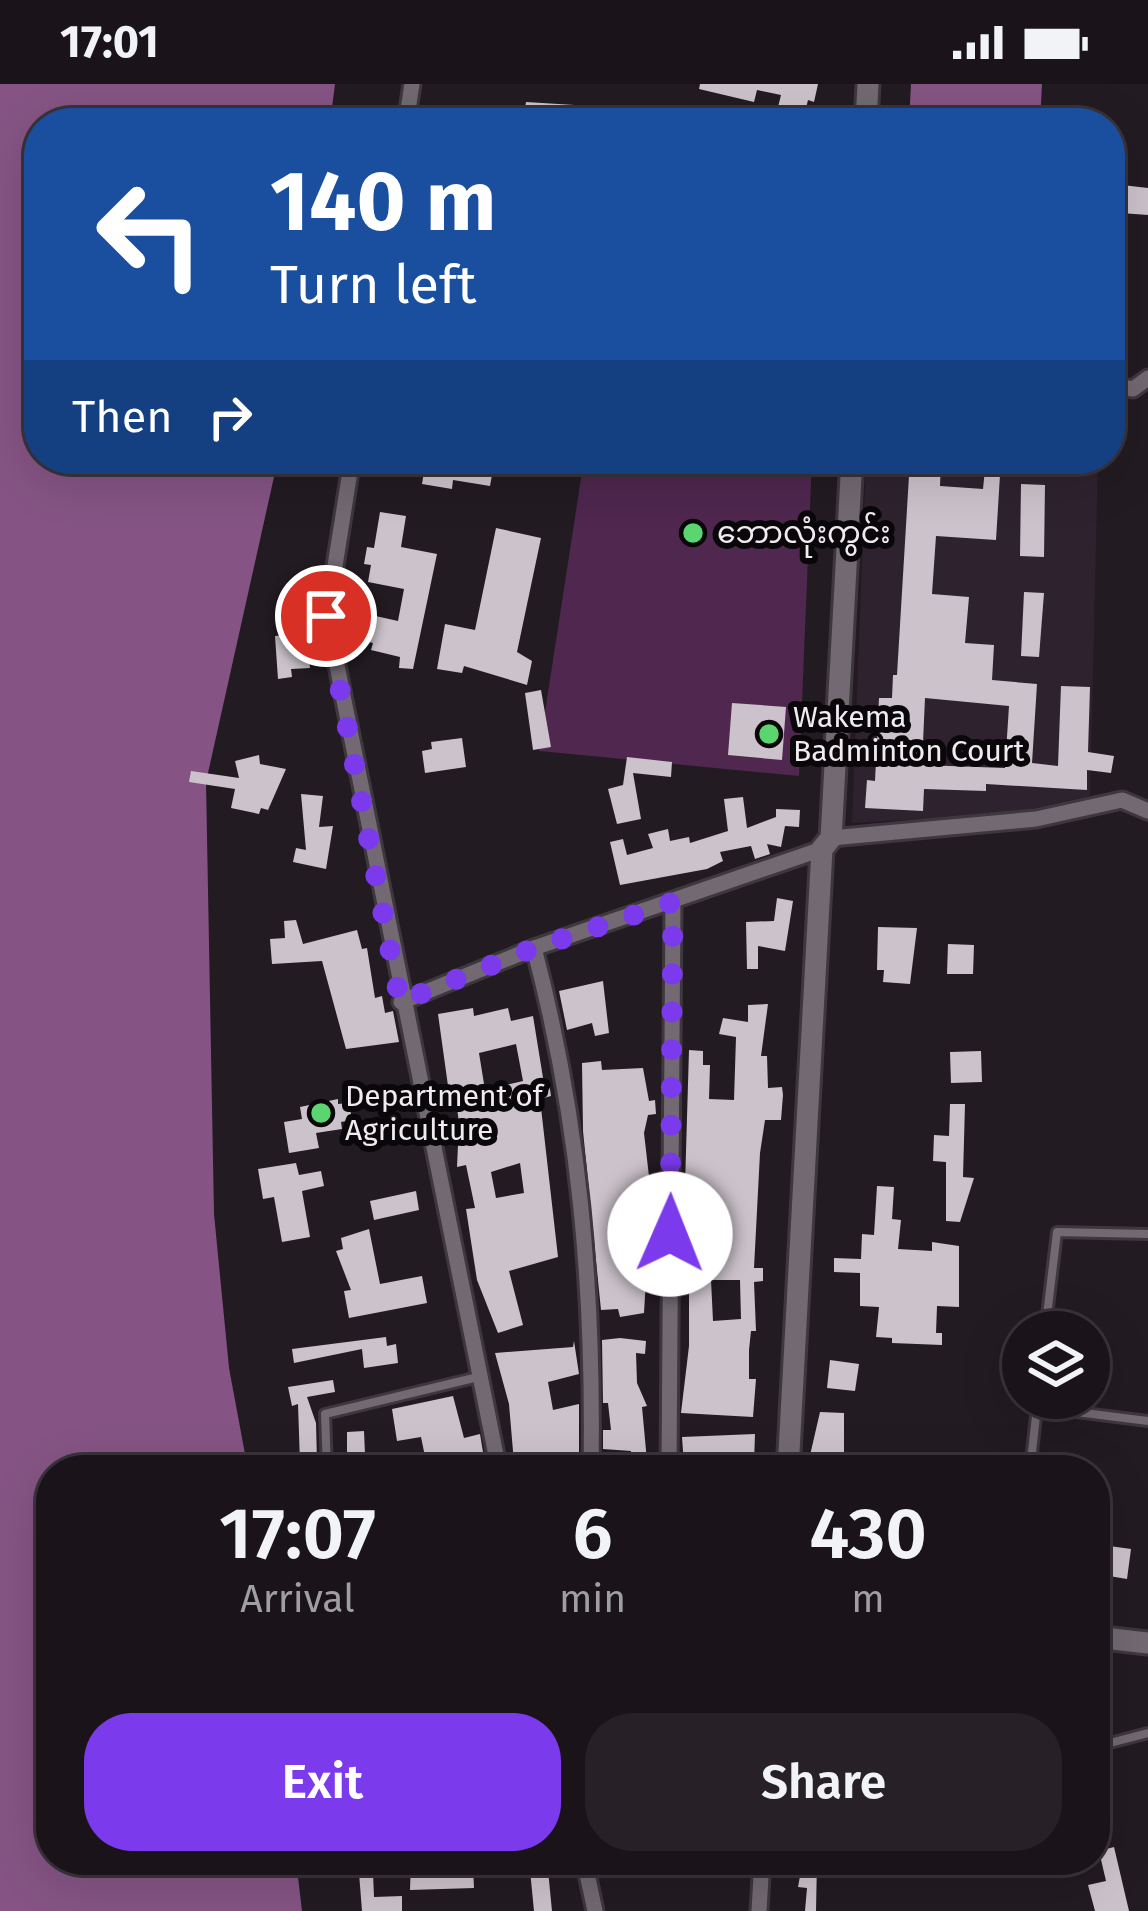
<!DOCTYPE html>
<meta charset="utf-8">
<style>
body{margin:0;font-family:"Fira Sans","Noto Sans Myanmar",sans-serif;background:#272127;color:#f1f3f6;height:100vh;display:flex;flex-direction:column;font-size:45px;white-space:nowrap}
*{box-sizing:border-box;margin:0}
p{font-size:39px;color:#9f9ea2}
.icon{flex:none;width:66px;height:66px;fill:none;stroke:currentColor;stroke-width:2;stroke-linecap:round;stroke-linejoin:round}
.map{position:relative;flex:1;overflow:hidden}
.details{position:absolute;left:36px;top:1371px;width:1074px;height:420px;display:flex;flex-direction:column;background:#1a141a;border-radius:48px;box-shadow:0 12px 48px #0002,0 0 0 3px #383339}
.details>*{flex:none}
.top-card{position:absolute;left:24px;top:24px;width:1101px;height:366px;border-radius:48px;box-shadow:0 12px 48px #0002,0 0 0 3px #383339;background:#1a4fa0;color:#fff;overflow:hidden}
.tools{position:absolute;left:1002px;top:1227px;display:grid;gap:24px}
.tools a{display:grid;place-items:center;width:108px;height:108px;border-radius:50%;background:#1a141a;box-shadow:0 12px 48px #0002,0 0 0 3px #383339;font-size:60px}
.pin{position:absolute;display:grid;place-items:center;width:102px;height:102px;color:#fff;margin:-51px;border:6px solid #fff;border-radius:50%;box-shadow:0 3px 12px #0007}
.me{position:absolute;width:132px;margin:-66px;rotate:1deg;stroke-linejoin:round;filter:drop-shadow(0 0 9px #0008)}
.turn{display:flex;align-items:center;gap:42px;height:252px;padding:0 48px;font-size:54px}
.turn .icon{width:156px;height:156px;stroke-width:2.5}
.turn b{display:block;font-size:84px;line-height:102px}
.then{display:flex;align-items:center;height:114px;padding:0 48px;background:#0003;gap:24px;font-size:45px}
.eta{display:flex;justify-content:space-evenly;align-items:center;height:204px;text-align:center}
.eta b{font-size:72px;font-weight:600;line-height:84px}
.button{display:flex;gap:24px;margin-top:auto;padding:24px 48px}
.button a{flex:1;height:138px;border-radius:48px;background:#7c3aed;color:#fff;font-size:48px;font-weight:600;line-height:138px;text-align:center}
.button a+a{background:#272127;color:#f1f3f6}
.status{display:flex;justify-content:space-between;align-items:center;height:84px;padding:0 60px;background:#1a141a;direction:ltr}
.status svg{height:33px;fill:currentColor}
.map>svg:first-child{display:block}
</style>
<div class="status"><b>17:01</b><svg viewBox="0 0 49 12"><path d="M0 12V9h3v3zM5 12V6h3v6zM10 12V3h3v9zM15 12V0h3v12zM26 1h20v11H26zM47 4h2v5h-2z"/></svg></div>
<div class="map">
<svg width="1148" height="1827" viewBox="0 0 1148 1827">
<rect width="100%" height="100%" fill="#221b22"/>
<path fill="#2e222e" d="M866 375H1098L1090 712 1009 730 852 739Z"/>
<path fill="#4f274f" d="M584 375H812L799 692 539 667Z"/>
<g fill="#855484">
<path d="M0 0H335L330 39H39V375H278L206 698 214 1130 229 1284 248 1386H51V1776H296L302 1827H0Z"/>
<path d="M911 0H1042L1040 39H909Z"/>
</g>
<g fill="#ccc2cb" fill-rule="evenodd">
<path d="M700 0H818L814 18 808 16 805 28 778 23 781 11 757 6 754 18 699 5Z"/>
<path d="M526 18 623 24 622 39H487L490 26 524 32Z"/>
<path d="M1122 101 1148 104V131L1121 129Z"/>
<path d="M426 375 494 380 490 402 453 396 452 405 422 400Z"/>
<path d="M910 375H941L940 402 983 405 986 375H1001L996 456 936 452 932 510 969 513 965 559 994 561 992 596 1037 600 1032 679 1058 682 1061 602 1090 603 1088 668 1114 672 1111 689 1087 686V706L986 700V707L924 705 923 727 865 724 867 696 875 697 879 614H892L893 591H897ZM925 614 1009 622 1005 684 922 681Z"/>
<path d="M1021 400 1045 401 1044 473 1020 472Z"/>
<path d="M380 428 406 432 401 463 437 470 413 585 399 584 400 573 371 566 373 559 347 553 353 527 398 537 404 505 368 498 371 481 364 480 367 463 374 464Z"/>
<path d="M496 444 541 454 517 568 532 577 527 601 464 582 462 589 437 585 445 540 475 546Z"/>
<path d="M1024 508 1044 509 1039 573 1021 572Z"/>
<path d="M307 549 310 584 291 585 292 593 278 595 275 552Z"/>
<path d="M541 606 551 663 533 666 525 609Z"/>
<path d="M732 619 786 623 782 676 728 671Z"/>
<path d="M462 654 466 683 425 689 422 667 432 665 431 658Z"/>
<path d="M259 671 260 680 286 685 268 726 261 724 259 730 231 724 235 705 189 698 191 687 239 694 235 677Z"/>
<path d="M627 673 672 678 671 693 633 689 641 735 617 740 608 705 623 701Z"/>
<path d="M301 710 323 712 319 743 333 742 326 785 293 778 296 764 306 766Z"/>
<path d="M743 713 747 744 776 733V725L800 726 799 743 785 742 781 763 767 760 770 770 755 775 751 762 720 768 723 777 707 785 620 801 610 758 623 755 627 771 653 764 648 750 668 745 670 757 689 753 690 759 728 747 724 715Z"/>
<path d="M777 814 793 817 785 867 758 862V885H747L746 838 774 837Z"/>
<path d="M296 836 303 860 357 846 362 865 367 864 375 914 382 912 385 929 393 927 399 958 346 965 322 877 272 880 270 855 285 854 284 837Z"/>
<path d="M878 843 917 844 910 900 883 898 884 886H877Z"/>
<path d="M948 860 974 861 973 890H947Z"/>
<path d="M603 897 609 949 595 952 592 939 567 946 559 907Z"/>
<path d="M768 920 761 972H767L768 1004 782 1003 783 1011 781 1036H765L760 1069 754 1184H763V1197L754 1198 756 1247H751L749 1266V1295H756L753 1333 681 1329 689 1262V1169H683L689 966 703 967V981H710L709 1015 734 1016 736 953 719 950 723 934 748 938V921ZM711 1196H740L741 1235 713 1237Z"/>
<path d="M473 924 474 932 508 924 511 937 533 932 544 1000 549 999 551 1012 540 1015 558 1173 509 1187 523 1241 498 1249 477 1196 466 1125 475 1124 466 1081 457 1083 459 1039 455 1008 449 1009 438 930ZM516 960 523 997 485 1006 479 969ZM520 1079 524 1109 496 1114 491 1088Z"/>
<path d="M981 967 982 998 951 999 950 968Z"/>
<path d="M601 977 602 986 643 984 649 1017 655 1016 656 1030 648 1031 644 1049 651 1110 644 1229 620 1233 618 1225 601 1226 583 1047 582 979Z"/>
<path d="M338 1015V1020L349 1019 352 1036 341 1038 342 1045 316 1049 319 1064 289 1069 284 1038 302 1035 300 1023Z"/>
<path d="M950 1020H965L963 1093 974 1094 960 1138 946 1137V1078L933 1077 934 1051 949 1052Z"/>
<path d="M296 1079 299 1091 321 1087 324 1102 302 1107 310 1153 282 1158 274 1113 263 1115 258 1085Z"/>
<path d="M877 1102 894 1103 892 1135 901 1136 898 1165 932 1167V1158L959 1162V1223L937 1222 936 1249H942V1261L892 1259V1254L876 1253 879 1223 860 1222V1189L834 1188V1174L861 1175 862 1150 874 1151Z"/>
<path d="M416 1107 419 1126 374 1136 370 1117Z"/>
<path d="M369 1145 380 1200 422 1192 427 1219 349 1234 344 1207 351 1206 336 1167 343 1165 341 1154Z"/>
<path d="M386 1253 387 1262 396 1260 398 1279 364 1284 362 1265 294 1279 292 1265Z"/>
<path d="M620 1254 646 1257 645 1270 636 1269 637 1299 647 1322 642 1323 647 1377 632 1378 631 1367 603 1365V1346H611L608 1319H603L602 1256Z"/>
<path d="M574 1257 579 1290 548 1298 553 1326 579 1320V1375L514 1379 509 1320 495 1269 573 1263Z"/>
<path d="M830 1276 859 1280 855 1307 827 1304Z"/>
<path d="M333 1296 335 1308 307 1313 316 1339 317 1378 300 1379 298 1320 292 1322 288 1303Z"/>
<path d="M453 1312 464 1354 480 1350 483 1368 459 1373 457 1384 427 1382 421 1353 397 1357 392 1325Z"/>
<path d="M820 1328 844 1329V1378H836V1383L808 1380Z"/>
<path d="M364 1347 365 1370 387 1369V1384L335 1386V1370H347V1348Z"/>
<path d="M755 1350 754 1379 721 1380V1373H696V1381H684L682 1353Z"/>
<path d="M1095 1460 1131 1465 1127 1495 1109 1492 1111 1481 1095 1479Z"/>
<path d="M1114 1763 1129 1827H1095L1088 1801 1106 1797 1099 1767Z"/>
<path d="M529 1776H547L552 1827H534Z"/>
<path d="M803 1776H817L816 1827H805L807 1804 798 1803Z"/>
<path d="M411 1777H435L434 1784 473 1782 474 1804 410 1806Z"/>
<path d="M359 1789H373L374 1813 402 1812V1827H362Z"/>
</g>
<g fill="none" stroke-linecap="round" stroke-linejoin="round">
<defs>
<g id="lane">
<path d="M1045 1248 1057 1148 1148 1150"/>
<path d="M1037 1323 1148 1337"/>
<path d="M327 1386 325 1330 478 1293"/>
<path d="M1030 1386 1038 1314"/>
<path d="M1102 1661 1148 1649"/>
</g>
<g id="street">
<path d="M406 39 412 0"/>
<path d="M1110 301 1133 305 1148 294"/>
<path d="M352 375 327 532 499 1386"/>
<path d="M831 754 1036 735 1122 716 1148 727"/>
<path d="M534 864C580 1038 594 1207 591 1386"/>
<path d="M401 918 534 864 822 765"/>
<path d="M669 1386 673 818"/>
<path d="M584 1776 595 1827"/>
<path d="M759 1827 762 1776"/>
</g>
<g id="secondary">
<path d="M866 39 868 0"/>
<path d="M788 1386 822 765 831 754 852 375"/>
<path d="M1095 1553 1148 1559"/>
</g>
</defs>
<use href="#lane" stroke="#3e383e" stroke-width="14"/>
<use href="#street" stroke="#3e383e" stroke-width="21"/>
<use href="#secondary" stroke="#3e383e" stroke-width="27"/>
<use href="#lane" stroke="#726972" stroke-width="8"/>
<use href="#street" stroke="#726972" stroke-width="15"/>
<use href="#secondary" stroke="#726972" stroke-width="21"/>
</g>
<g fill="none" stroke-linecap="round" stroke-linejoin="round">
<path stroke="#7c3aed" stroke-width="21" stroke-dasharray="0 37.8" d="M326 532 400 918 534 864 673 818 670 1150"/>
</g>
<g fill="#5ad56f" stroke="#0a070a" stroke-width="4.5">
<circle cx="693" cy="449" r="12"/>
<circle cx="769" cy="650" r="12"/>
<circle cx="321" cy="1029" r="12"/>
</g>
<g text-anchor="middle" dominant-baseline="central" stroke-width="12" stroke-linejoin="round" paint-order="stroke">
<g font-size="30" fill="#f0ebf0" stroke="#0a070a" text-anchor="start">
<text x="717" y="449">ဘောလုံးကွင်း</text>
<text x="793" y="633">Wakema<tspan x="793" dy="34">Badminton Court</tspan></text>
<text x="345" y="1012">Department of<tspan x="345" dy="34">Agriculture</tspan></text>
</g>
</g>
</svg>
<div class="tools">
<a><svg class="icon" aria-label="layers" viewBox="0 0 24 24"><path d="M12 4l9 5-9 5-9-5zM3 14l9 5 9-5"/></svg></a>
</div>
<div class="pin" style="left:326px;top:532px;background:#d93025"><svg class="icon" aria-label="arrive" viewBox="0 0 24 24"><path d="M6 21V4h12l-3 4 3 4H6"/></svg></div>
<svg class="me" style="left:670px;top:1150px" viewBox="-20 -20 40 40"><circle r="19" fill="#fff"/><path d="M0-13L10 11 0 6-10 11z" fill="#7c3aed"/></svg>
<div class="top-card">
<div class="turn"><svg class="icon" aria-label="left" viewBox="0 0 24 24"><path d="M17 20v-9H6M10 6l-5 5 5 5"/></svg><div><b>140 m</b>Turn left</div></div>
<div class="then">Then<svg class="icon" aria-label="right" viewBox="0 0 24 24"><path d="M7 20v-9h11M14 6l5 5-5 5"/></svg></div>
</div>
<section class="details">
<div class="eta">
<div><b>17:07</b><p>Arrival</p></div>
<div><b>6</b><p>min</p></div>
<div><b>430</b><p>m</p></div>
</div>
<div class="button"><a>Exit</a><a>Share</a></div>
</section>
</div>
